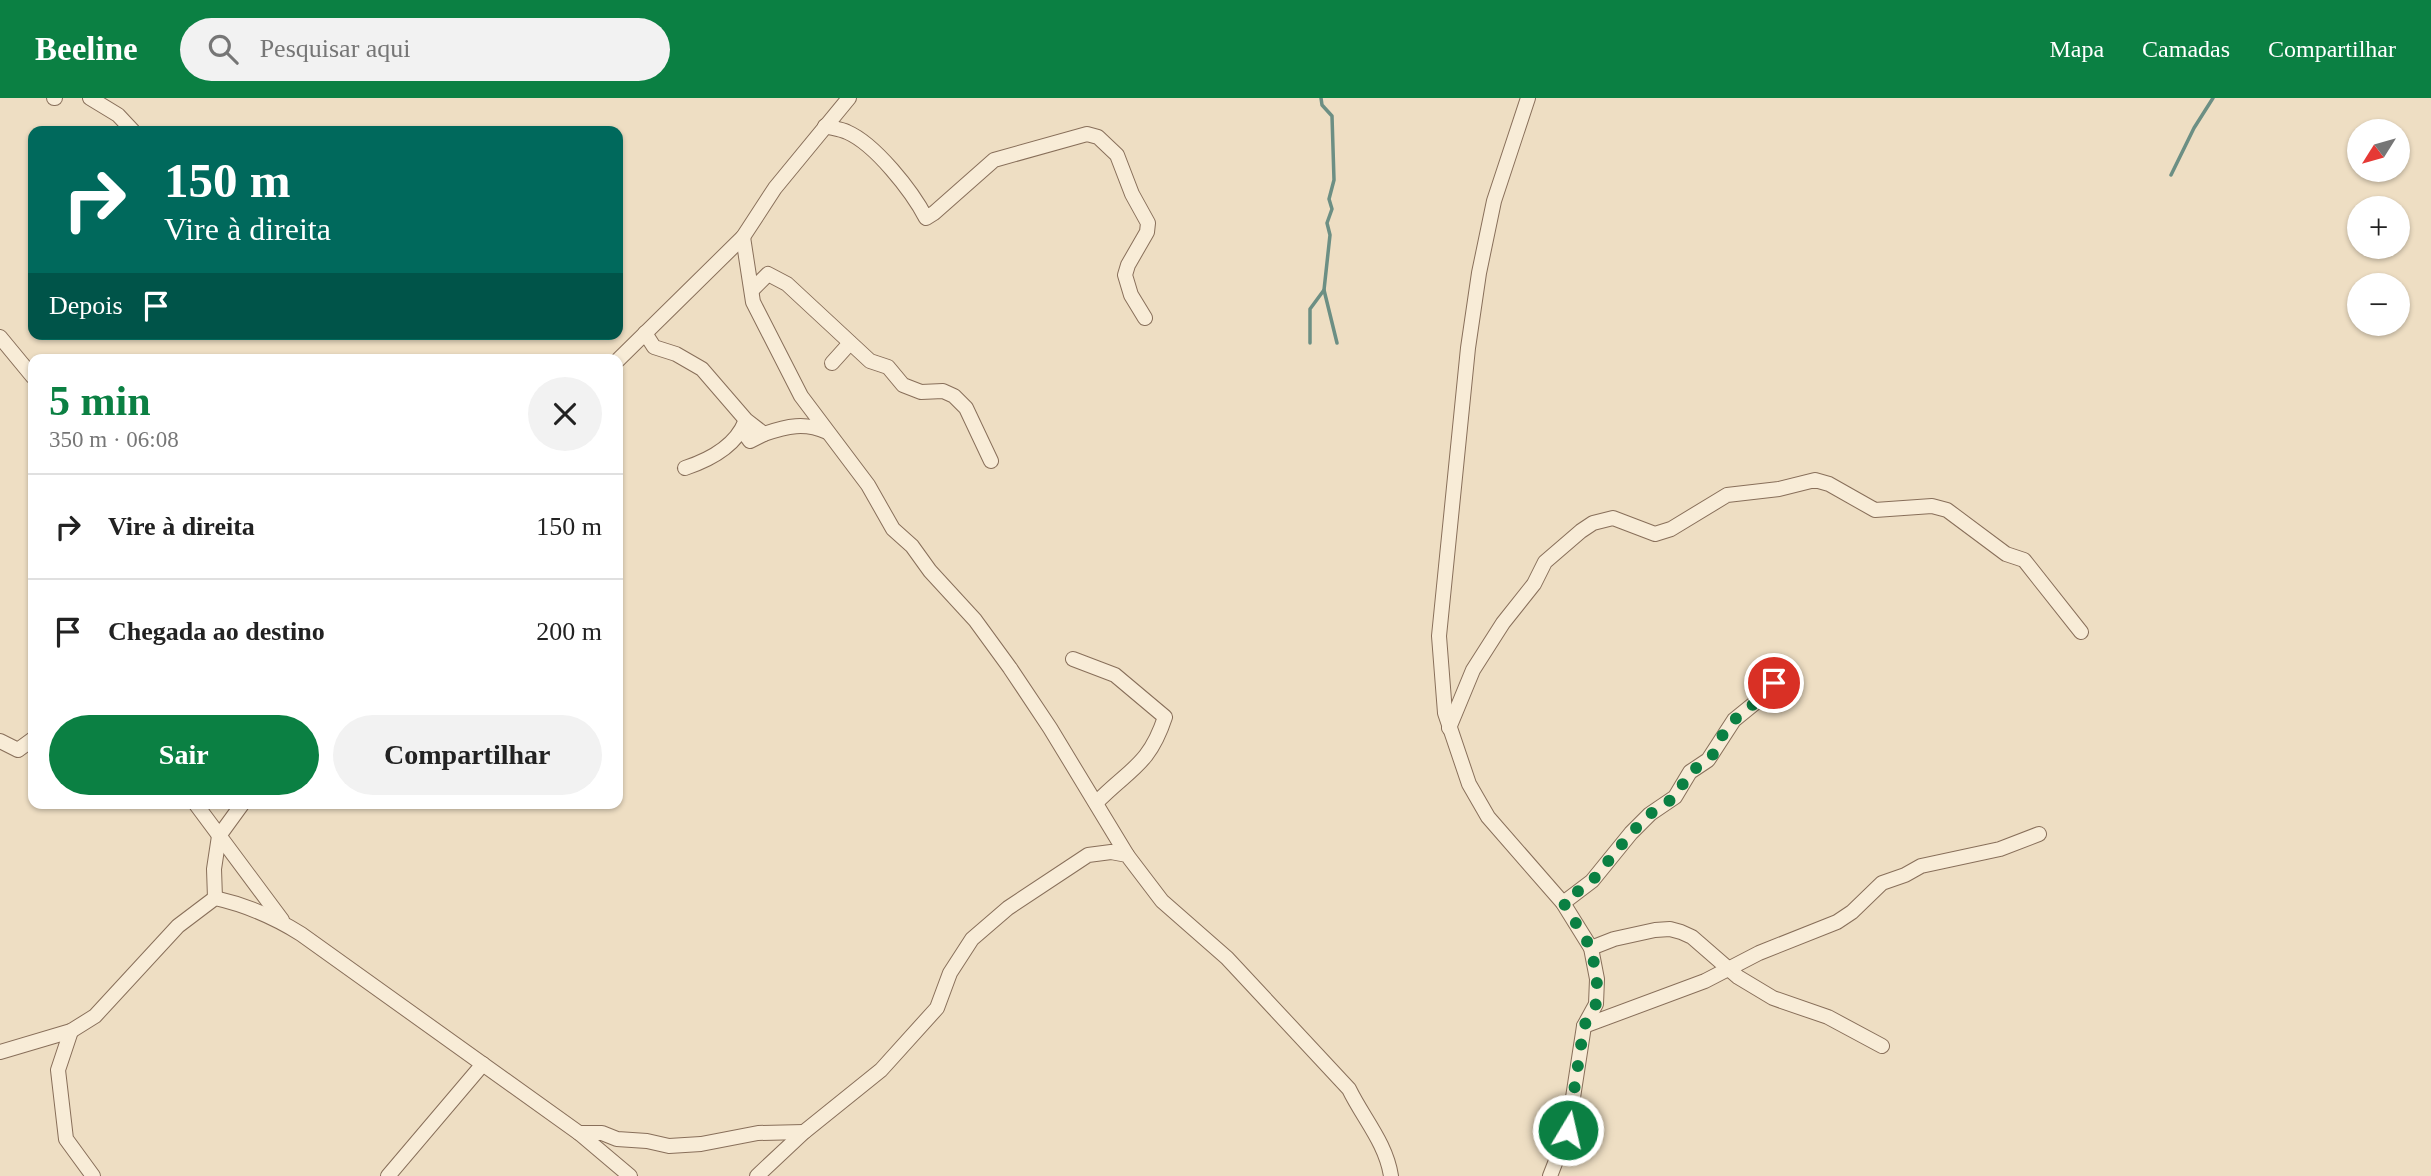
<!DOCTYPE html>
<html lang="pt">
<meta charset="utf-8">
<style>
body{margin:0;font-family:"Times New Roman",serif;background:#f2f2f2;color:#222;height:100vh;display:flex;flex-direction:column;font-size:26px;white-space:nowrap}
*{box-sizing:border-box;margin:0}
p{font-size:23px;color:#767676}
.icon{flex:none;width:38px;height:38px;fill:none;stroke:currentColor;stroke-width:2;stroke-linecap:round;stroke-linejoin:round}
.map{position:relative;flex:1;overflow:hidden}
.panel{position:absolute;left:28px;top:256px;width:595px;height:455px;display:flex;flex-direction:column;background:#fff;border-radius:14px;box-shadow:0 2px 5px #0004}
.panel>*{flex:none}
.hud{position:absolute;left:28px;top:28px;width:595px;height:214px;border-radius:14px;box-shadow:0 2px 5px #0004;background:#00695c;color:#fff;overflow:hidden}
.needle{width:46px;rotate:233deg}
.fabs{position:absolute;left:2347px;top:21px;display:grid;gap:14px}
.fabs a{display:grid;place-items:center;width:63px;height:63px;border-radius:50%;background:#fff;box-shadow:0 2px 5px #0004;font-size:35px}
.pin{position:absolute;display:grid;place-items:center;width:60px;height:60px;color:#fff;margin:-30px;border:4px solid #fff;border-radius:50%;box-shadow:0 2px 7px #0007}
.me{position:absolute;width:77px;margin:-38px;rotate:9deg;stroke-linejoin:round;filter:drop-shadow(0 0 5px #0008)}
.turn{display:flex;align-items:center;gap:24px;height:147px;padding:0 21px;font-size:32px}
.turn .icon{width:91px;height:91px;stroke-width:2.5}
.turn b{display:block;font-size:49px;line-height:60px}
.then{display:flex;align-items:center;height:66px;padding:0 21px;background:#0003;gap:14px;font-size:26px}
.round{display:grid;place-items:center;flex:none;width:74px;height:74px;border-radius:37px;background:#f2f2f2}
.overview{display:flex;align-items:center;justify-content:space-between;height:119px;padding:0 21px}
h1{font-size:42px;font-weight:700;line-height:52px;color:#0b8043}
.cta{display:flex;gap:14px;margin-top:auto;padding:14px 21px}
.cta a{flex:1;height:80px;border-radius:42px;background:#0b8043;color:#fff;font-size:28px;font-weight:700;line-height:80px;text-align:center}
.cta a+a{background:#f2f2f2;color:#222}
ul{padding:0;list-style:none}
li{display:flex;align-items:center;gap:21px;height:105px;padding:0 21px;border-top:2px solid #e0e0e0}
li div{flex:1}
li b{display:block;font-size:26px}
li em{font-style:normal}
header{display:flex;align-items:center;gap:42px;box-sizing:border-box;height:98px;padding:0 35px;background:#0b8043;color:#fff}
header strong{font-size:33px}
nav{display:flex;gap:38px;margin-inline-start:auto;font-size:24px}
.search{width:490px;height:63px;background:#f2f2f2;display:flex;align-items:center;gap:18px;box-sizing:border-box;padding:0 24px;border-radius:38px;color:#767676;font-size:26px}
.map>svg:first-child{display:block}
</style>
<header>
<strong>Beeline</strong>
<div class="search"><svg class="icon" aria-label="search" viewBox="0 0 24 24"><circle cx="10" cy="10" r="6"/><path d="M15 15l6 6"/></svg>Pesquisar aqui</div>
<nav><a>Mapa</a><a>Camadas</a><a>Compartilhar</a></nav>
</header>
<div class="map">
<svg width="2431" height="1078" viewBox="0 0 2431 1078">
<rect width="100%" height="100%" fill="#eedec3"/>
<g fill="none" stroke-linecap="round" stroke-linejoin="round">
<g stroke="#6c8f84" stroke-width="3.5">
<path d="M1321 0 1322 7 1332 18 1334 82 1329 101 1332 111 1327 125 1330 137 1324 192 1337 245"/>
<path d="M2171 77 2194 30 2213 0"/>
<path d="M1310 245V211L1324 192"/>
</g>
<defs>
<g id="minor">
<path d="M54 0H55"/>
<path d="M90 0 118 17 133 33"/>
<path d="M1528 0 1494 103 1479 175 1468 250 1439 538 1445 615 1469 686 1488 719 1563 805 1591 850 1597 881 1596 906 1584 928 1568 1032 1550 1078"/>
<path d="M825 28C832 30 841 31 847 34 875 46 912 93 926 120L934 115 994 62 1087 36 1098 39 1117 57 1132 96 1148 125 1147 134 1128 167 1125 177 1131 197 1145 220"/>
<path d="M743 139 753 204 801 298 868 387 893 431 912 448 930 473 975 522 1010 570 1050 630 1127 757"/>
<path d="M753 191 768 176 787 186 870 263 888 269 903 287 921 294 943 293 954 298 966 310 991 363"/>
<path d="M645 235 654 249 676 256 702 271 746 322 764 336 750 343 742 332"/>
<path d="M0 239 33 279"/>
<path d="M618 262 743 139 775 90 849 0"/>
<path d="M832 265 850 245"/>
<path d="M764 336C787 328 805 324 827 334"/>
<path d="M685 370C709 362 735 349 745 324"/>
<path d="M1073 561 1115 577 1165 619C1149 668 1129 671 1096 705"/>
<path d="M1449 630 1473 572 1503 525 1534 486 1545 464 1581 433 1593 425 1613 420 1655 436 1671 431 1727 397 1779 391 1815 382 1829 386 1875 412 1932 408 1947 412 2006 456 2024 462 2081 534"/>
<path d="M0 643 18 652 33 641"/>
<path d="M195 705 282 822"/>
<path d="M215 800 214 771 219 738 243 705"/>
<path d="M1563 805 1592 783 1631 735 1650 716 1675 699 1690 674 1708 662 1734 622 1766 596 1774 585"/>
<path d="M1591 850 1614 841 1655 832 1670 831 1681 834 1692 839 1738 879 1773 900 1828 919 1882 948"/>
<path d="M1584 928 1705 883 1759 855 1837 824 1852 814 1882 785 1905 777 1921 768 2000 751 2039 736"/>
<path d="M71 933 58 972 66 1041 93 1078"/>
<path d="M0 954 71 933 95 918 178 828 215 800C246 807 274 819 301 836L579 1035 630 1078"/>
<path d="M579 1035H602L617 1041 647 1043 669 1048 701 1046 758 1035 804 1034"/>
<path d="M388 1078 483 966"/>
<path d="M757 1078 804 1034 881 972 937 910 950 875 972 841 1008 810 1088 757 1111 754 1127 757 1162 803 1227 860 1349 991C1363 1020 1386 1045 1391 1078"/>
</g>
</defs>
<use href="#minor" stroke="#886f5a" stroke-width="16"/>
<use href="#minor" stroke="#f8ecd7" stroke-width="14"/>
</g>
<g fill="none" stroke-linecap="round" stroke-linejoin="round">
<path stroke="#0b8043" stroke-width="12" stroke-dasharray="0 21.6" d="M1568 1032 1584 928 1596 906 1597 881 1591 850 1563 804 1592 783 1631 735 1650 716 1675 699 1690 674 1708 662 1715 654 1722 638 1734 622 1766 596 1774 585"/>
</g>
</svg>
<div class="fabs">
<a><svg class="needle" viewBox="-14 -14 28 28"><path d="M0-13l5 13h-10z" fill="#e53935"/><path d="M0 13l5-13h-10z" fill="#767676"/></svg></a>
<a>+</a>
<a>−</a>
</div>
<div class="pin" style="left:1774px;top:585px;background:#d93025"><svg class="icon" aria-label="arrive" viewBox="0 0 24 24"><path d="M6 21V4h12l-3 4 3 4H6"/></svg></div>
<svg class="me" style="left:1568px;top:1032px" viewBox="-20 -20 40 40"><circle r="17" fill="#0b8043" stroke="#fff" stroke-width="3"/><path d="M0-11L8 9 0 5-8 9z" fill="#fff"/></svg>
<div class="hud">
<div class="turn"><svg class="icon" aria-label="right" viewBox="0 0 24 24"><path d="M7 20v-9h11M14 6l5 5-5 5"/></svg><div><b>150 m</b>Vire à direita</div></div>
<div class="then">Depois<svg class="icon" aria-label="arrive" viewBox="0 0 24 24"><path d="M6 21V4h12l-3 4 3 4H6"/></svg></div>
</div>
<section class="panel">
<div class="overview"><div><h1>5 min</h1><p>350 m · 06:08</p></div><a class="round"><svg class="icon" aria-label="close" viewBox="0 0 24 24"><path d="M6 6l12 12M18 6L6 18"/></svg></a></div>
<ul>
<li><svg class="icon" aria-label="right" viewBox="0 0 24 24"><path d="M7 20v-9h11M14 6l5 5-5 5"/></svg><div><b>Vire à direita</b></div><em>150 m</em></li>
<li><svg class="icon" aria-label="arrive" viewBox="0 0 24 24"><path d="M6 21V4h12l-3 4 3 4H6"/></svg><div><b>Chegada ao destino</b></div><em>200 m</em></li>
</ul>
<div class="cta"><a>Sair</a><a>Compartilhar</a></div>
</section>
</div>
